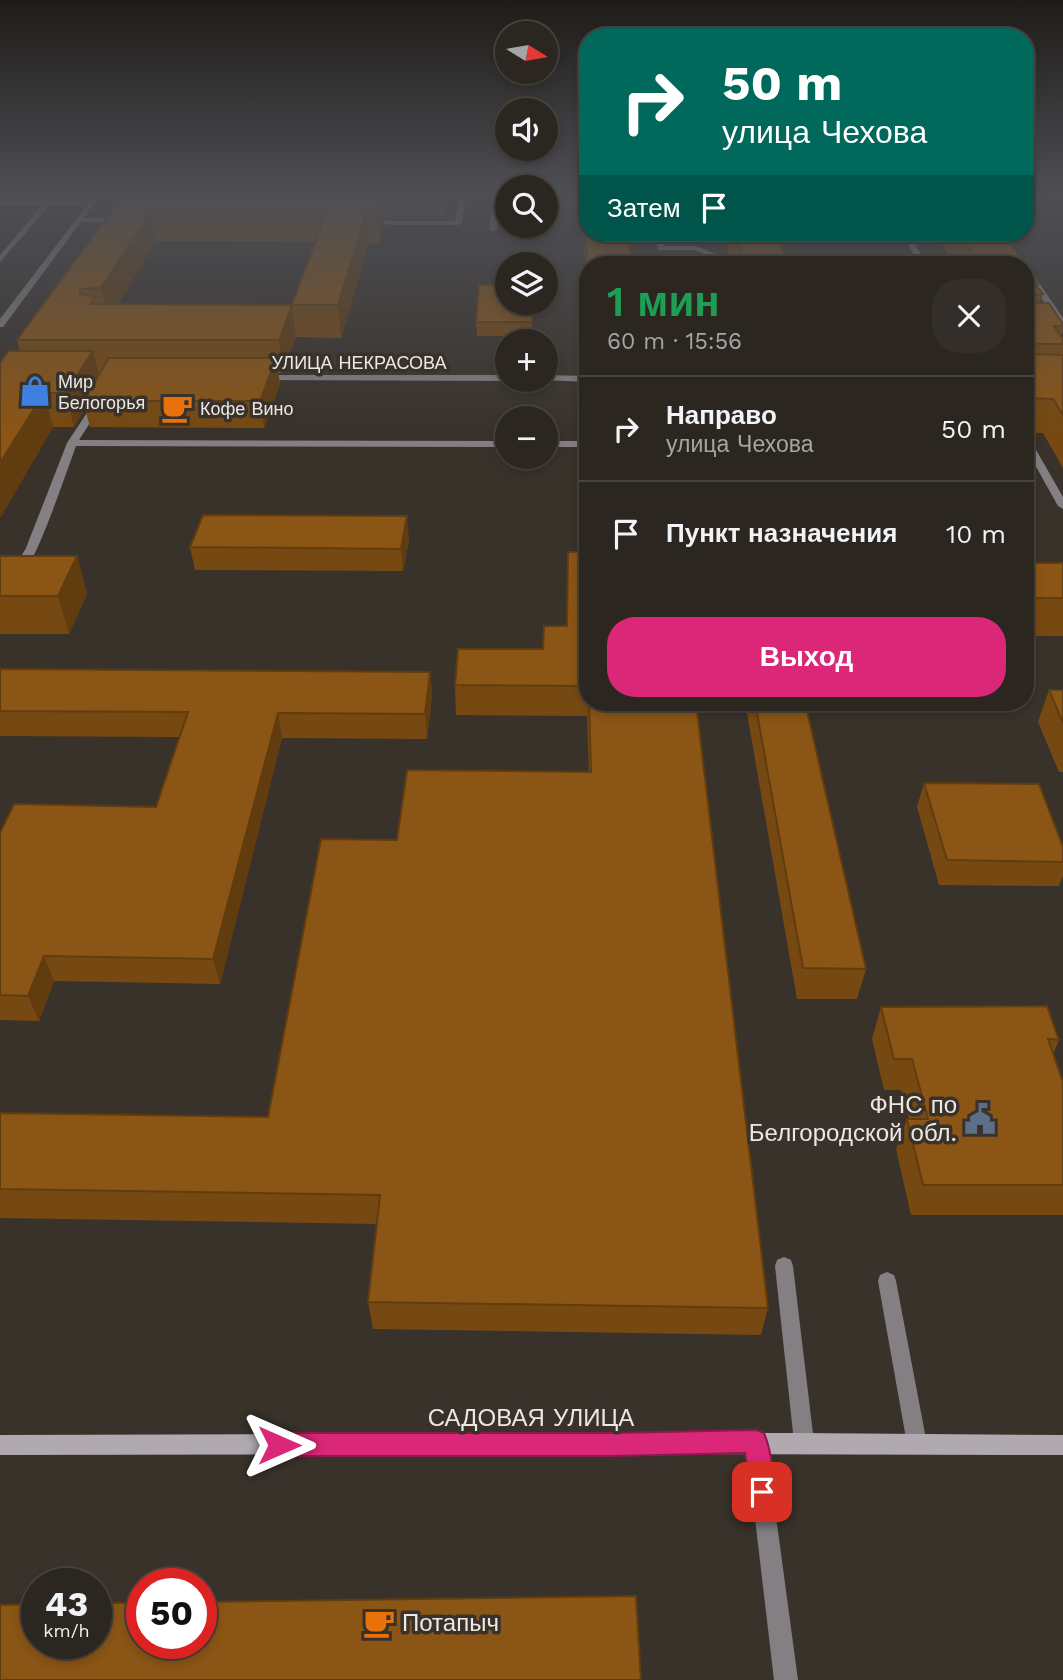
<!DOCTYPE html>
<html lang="ru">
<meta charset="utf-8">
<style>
body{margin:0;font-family:"Work Sans",sans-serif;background:#332e29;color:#f1f3f6;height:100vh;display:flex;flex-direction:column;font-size:26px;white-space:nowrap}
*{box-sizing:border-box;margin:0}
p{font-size:23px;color:#a6a5a5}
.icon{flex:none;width:38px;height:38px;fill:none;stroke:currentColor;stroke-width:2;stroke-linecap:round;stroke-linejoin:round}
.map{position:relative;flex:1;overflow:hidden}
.panel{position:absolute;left:579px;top:256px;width:455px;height:455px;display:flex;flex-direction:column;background:#2b2620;border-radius:28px;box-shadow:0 4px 10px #0003,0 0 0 2px #47433e}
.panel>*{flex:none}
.hud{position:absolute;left:579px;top:28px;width:455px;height:214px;border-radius:28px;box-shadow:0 4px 10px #0003,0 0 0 2px #47433e;background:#00695c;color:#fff;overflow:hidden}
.needle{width:46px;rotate:101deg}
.fabs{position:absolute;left:495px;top:21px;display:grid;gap:14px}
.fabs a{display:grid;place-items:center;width:63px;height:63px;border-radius:50%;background:#2b2620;box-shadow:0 4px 10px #0003,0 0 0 2px #47433e;font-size:35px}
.speed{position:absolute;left:21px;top:1568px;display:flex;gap:14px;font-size:35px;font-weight:700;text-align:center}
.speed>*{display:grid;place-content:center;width:91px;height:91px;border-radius:50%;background:#2b2620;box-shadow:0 4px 10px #0003,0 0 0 2px #47433e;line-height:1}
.speed small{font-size:18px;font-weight:400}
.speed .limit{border:10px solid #d22;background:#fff;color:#111}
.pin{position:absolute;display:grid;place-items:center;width:60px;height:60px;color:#fff;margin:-30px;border-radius:14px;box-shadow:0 4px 10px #0006}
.me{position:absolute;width:77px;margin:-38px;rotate:90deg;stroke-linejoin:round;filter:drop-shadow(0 0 5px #0008)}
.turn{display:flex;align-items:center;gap:24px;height:147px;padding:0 28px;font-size:32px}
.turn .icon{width:91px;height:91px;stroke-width:2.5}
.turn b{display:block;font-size:49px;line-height:60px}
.then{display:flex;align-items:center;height:66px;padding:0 28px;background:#0003;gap:14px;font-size:26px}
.round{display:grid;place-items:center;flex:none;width:74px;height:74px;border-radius:28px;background:#332e29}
.summary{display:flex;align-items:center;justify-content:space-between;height:119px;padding:0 28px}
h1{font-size:42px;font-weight:600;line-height:52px;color:#1e9e55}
.primary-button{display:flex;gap:14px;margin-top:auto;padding:14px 28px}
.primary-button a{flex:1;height:80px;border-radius:28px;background:#db2777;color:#fff;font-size:28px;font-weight:600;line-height:80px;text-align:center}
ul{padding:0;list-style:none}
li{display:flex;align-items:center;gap:21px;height:105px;padding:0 28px;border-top:2px solid #47433e}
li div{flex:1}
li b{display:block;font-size:26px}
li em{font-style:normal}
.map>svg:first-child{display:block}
</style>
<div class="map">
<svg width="1063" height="1680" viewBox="0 0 1063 1680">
<rect width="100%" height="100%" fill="#39322b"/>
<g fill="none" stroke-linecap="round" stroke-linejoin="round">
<g fill="#837f83" fill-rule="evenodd">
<path d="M460 195H466L462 223 458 225H391L362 219 366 217 391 221H455Z"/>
<path d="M493 195H499L497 229 493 231 489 229Z"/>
<path d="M76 218H125L129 220 125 222H79Z"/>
<path d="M654 233H661L664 246H696L740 264H730L695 250H658Z"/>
<path d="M902 233H908L927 264H919Z"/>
<path d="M94 402 102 404 79 440 508 441V447L76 446C67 470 37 561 22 574 17 578 6 576 0 576V570H13L26 548 67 443Z"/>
<path d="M1026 438 1031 441 1063 497V509L1058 506 1026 449Z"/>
<rect x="546" y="441" width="42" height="6"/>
<path d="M784 1257 791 1260 793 1266 814 1442 811 1449 804 1452 797 1449 794 1442 775 1266 777 1260Z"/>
<path d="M887 1272 894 1275 896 1281 927 1444 924 1451 917 1454 910 1451 907 1444 878 1281 880 1275Z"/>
</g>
<g fill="#837f83" fill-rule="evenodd">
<path d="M95 195H101L3 327H0V319L87 205H50L0 262V255L42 205H0V201H46L51 197 54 199 53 201H90Z"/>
<path d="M1026 268H1029L1063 318V326H1060L1026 275Z"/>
<path d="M257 375H508V380H511L508 381 260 380 256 377Z"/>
<path d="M546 375 588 376V382L543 380H546Z"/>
<path d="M756 1432 763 1435 766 1442 798 1680H774L746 1442 749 1435Z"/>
</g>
<path fill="#b0aab0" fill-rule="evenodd" d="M797 1433 1063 1435V1455L664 1454 0 1455V1435Z"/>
</g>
<g fill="#774912" fill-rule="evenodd">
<path d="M166 195H448L445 215H387L386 217H383L384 226 379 243H369L341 338 296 337 283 373H278L280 384 264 428 90 427 85 409 74 427H53L0 518V363L20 351 17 340 166 197ZM156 241 315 242 292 305 118 304Z"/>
<path d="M583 204 588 264V305L582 223Z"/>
<path d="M723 233H776L788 264H733L734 259 730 257Z"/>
<path d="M935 233H1003L1024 264H954Z"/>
<path d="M1026 266 1038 284 1037 287 1043 294 1040 303 1063 324V330L1061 336 1063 339V468L1043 433H1026Z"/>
<path d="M532 303V336H477L476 322Z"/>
<path d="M409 539 403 571 195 570 190 547Z"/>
<path d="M588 552V702H696L768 1308 761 1335 373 1329 368 1302 377 1224 0 1218V1113L268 1117 397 840 589 772 587 716 456 715 455 685 543 649 567 626Z"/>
<path d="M0 556H77L87 594 69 634H0Z"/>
<rect x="1026" y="598" width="37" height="38"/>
<path d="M0 669 430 672 432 696 427 739 282 738 220 984 54 981 39 1021 0 1020V833L156 807 180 737 0 736Z"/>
<path d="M1049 690H1063V772H1059L1038 722Z"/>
<path d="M745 702H805L866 969 857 999H797Z"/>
<path d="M924 783 1063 847V876L1059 886 939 885 917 807Z"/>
<path d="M881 1007 1059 1040 1053 1054 1063 1082V1215H911L896 1149 907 1119H909L901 1090H884L872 1039Z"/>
</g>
<g fill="#613c0f">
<path d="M385 195 387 215 386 217Z"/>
<path d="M444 195H448L445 215Z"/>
<path d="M381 197 384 226 379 243 377 213Z"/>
<path d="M150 212 156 241 108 320 101 288Z"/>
<path d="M366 213 369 243 341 338 338 305Z"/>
<path d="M292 305 296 337 283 373 279 340Z"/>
<path d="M93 351 101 384 83 401 85 409 74 427 65 393Z"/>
<path d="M276 358 280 384 264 428 260 401Z"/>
<path d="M44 393 53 427 0 518V463Z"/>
<path d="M407 516 409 539 403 571 401 549Z"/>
<path d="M77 556 87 594 69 634 58 596Z"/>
<path d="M430 672 432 696 427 739 425 714Z"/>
<path d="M278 713 282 738 220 984 213 959Z"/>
<path d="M44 956 54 981 39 1021 28 996Z"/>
</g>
<g fill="#8a5515" stroke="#613c0f" stroke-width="2" fill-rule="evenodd">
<path d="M368 195 381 197 377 213H366L338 305H292L279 340H17L122 197ZM150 212 326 213 292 305 91 304 95 297 80 294V289L101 288Z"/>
<path d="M583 204H588V233H628L632 264H588V276Z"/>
<path d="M746 233H776L788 264H745L736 236H745Z"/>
<path d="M959 233H1003L1024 264H980Z"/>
<path d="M1026 266 1038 284H1035L1043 294 1033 295V303H1049L1063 324V326H1054L1063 339V344H1035L1032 347 1033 354 1063 355V415L1053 399 1026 398Z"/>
<path d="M479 285H508V303H532V322H476Z"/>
<path d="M9 351H93L65 393H44L0 463V363Z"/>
<path d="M109 358H276L260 401H83Z"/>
<path d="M203 515 407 516 401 549 190 547Z"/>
<path d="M568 552H588V686L455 685 458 649H543L544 626H567Z"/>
<path d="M0 556H77L58 596H0Z"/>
<rect x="1026" y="563" width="37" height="35"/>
<path d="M0 669 430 672 425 714 278 713 213 959 44 956 28 996 0 995V833L14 804 156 807 188 712 0 711Z"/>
<path d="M1049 690H1063V723Z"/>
<path d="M589 702H696L768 1308 368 1302 380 1195 0 1189V1113L268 1117 321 839 397 840 407 770 591 772Z"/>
<path d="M755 702H805L866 969 803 968Z"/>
<path d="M924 783 1039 784 1063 847V862L947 860Z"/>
<path d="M1047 1006 1059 1040 1048 1039 1063 1082V1185H923L907 1119H928L912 1059H894L881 1007Z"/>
<path d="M636 1596 641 1680H0V1605L37 1604V1643H96V1603H142V1643H201V1602Z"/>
</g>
<linearGradient id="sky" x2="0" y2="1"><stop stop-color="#1f1c18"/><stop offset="0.45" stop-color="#4e4f55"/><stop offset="1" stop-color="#4e4f55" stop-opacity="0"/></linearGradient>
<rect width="1063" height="430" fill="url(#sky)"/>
<path fill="#db2777" stroke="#8e194d" stroke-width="2" d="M756 1430 764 1433C771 1450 777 1483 770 1500L762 1504 753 1500 745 1453 614 1456H279L271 1453 267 1445 271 1436 279 1433H614Z"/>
<defs>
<symbol id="shop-bare" viewBox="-9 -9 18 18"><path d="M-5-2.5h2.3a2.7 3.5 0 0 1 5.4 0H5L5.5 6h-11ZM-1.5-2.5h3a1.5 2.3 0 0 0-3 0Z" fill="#3f7fe0" stroke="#39322b" stroke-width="2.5" paint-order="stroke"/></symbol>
<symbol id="cafe-bare" viewBox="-9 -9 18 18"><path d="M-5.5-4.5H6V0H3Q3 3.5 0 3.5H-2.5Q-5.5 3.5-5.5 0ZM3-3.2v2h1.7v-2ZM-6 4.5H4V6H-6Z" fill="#e8710a" stroke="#39322b" stroke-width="2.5" paint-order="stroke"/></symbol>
<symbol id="civic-bare" viewBox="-9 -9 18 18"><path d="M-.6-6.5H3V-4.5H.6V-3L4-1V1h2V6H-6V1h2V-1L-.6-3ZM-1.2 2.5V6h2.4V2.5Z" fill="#5c6f8a" stroke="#39322b" stroke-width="2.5" paint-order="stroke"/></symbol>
</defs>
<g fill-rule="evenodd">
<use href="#shop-bare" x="13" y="369" width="44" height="44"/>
<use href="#cafe-bare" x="155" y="386" width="44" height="44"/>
<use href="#civic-bare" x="958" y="1097" width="44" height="44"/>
<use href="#cafe-bare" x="357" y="1601" width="44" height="44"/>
</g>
<g text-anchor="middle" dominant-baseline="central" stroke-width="7" stroke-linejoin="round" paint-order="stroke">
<g font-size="18" fill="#ece7e3" stroke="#39322b">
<text x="359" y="362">УЛИЦА НЕКРАСОВА</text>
</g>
<g font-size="18" fill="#ece7e3" stroke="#39322b" text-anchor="start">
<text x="58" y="381">Мир<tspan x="58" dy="21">Белогорья</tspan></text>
<text x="200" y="408">Кофе Вино</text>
</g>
<g font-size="24" fill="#ece7e3" stroke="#39322b" text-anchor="end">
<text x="957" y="1105">ФНС по<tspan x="957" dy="28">Белгородской обл.</tspan></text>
<text x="402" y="1623" text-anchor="start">Потапыч</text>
</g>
<g font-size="24" fill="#ece7e3" stroke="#39322b">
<text x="531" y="1418">САДОВАЯ УЛИЦА</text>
</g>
</g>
</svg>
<div class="fabs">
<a><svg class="needle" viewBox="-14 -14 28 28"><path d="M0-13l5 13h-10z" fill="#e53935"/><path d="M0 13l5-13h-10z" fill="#a6a5a5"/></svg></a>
<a><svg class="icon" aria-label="sound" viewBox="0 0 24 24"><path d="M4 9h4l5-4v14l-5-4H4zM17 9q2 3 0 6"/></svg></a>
<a><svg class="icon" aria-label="search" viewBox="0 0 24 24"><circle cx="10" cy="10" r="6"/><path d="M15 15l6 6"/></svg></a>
<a><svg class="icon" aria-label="layers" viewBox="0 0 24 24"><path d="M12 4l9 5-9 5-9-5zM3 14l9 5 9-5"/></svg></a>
<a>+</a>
<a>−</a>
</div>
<div class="speed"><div>43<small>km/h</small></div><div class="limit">50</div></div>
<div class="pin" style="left:762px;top:1492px;background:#d93025"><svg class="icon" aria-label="arrive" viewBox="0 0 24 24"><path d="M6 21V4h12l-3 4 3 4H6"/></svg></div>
<svg class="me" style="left:279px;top:1445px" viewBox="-20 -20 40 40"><path d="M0-17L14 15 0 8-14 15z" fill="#db2777" stroke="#fff" stroke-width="4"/></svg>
<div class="hud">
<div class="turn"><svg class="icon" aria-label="right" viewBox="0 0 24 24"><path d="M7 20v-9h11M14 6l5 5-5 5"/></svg><div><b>50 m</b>улица Чехова</div></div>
<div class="then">Затем<svg class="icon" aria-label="arrive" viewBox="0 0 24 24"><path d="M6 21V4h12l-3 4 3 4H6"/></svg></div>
</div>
<section class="panel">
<div class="summary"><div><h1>1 мин</h1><p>60 m · 15:56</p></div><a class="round"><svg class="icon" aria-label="close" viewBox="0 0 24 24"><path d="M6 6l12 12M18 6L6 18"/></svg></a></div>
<ul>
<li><svg class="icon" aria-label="right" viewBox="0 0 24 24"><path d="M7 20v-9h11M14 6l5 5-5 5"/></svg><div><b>Направо</b><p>улица Чехова</p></div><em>50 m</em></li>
<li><svg class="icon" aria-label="arrive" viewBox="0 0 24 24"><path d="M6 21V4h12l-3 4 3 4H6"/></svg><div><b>Пункт назначения</b></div><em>10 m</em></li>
</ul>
<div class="primary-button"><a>Выход</a></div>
</section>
</div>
